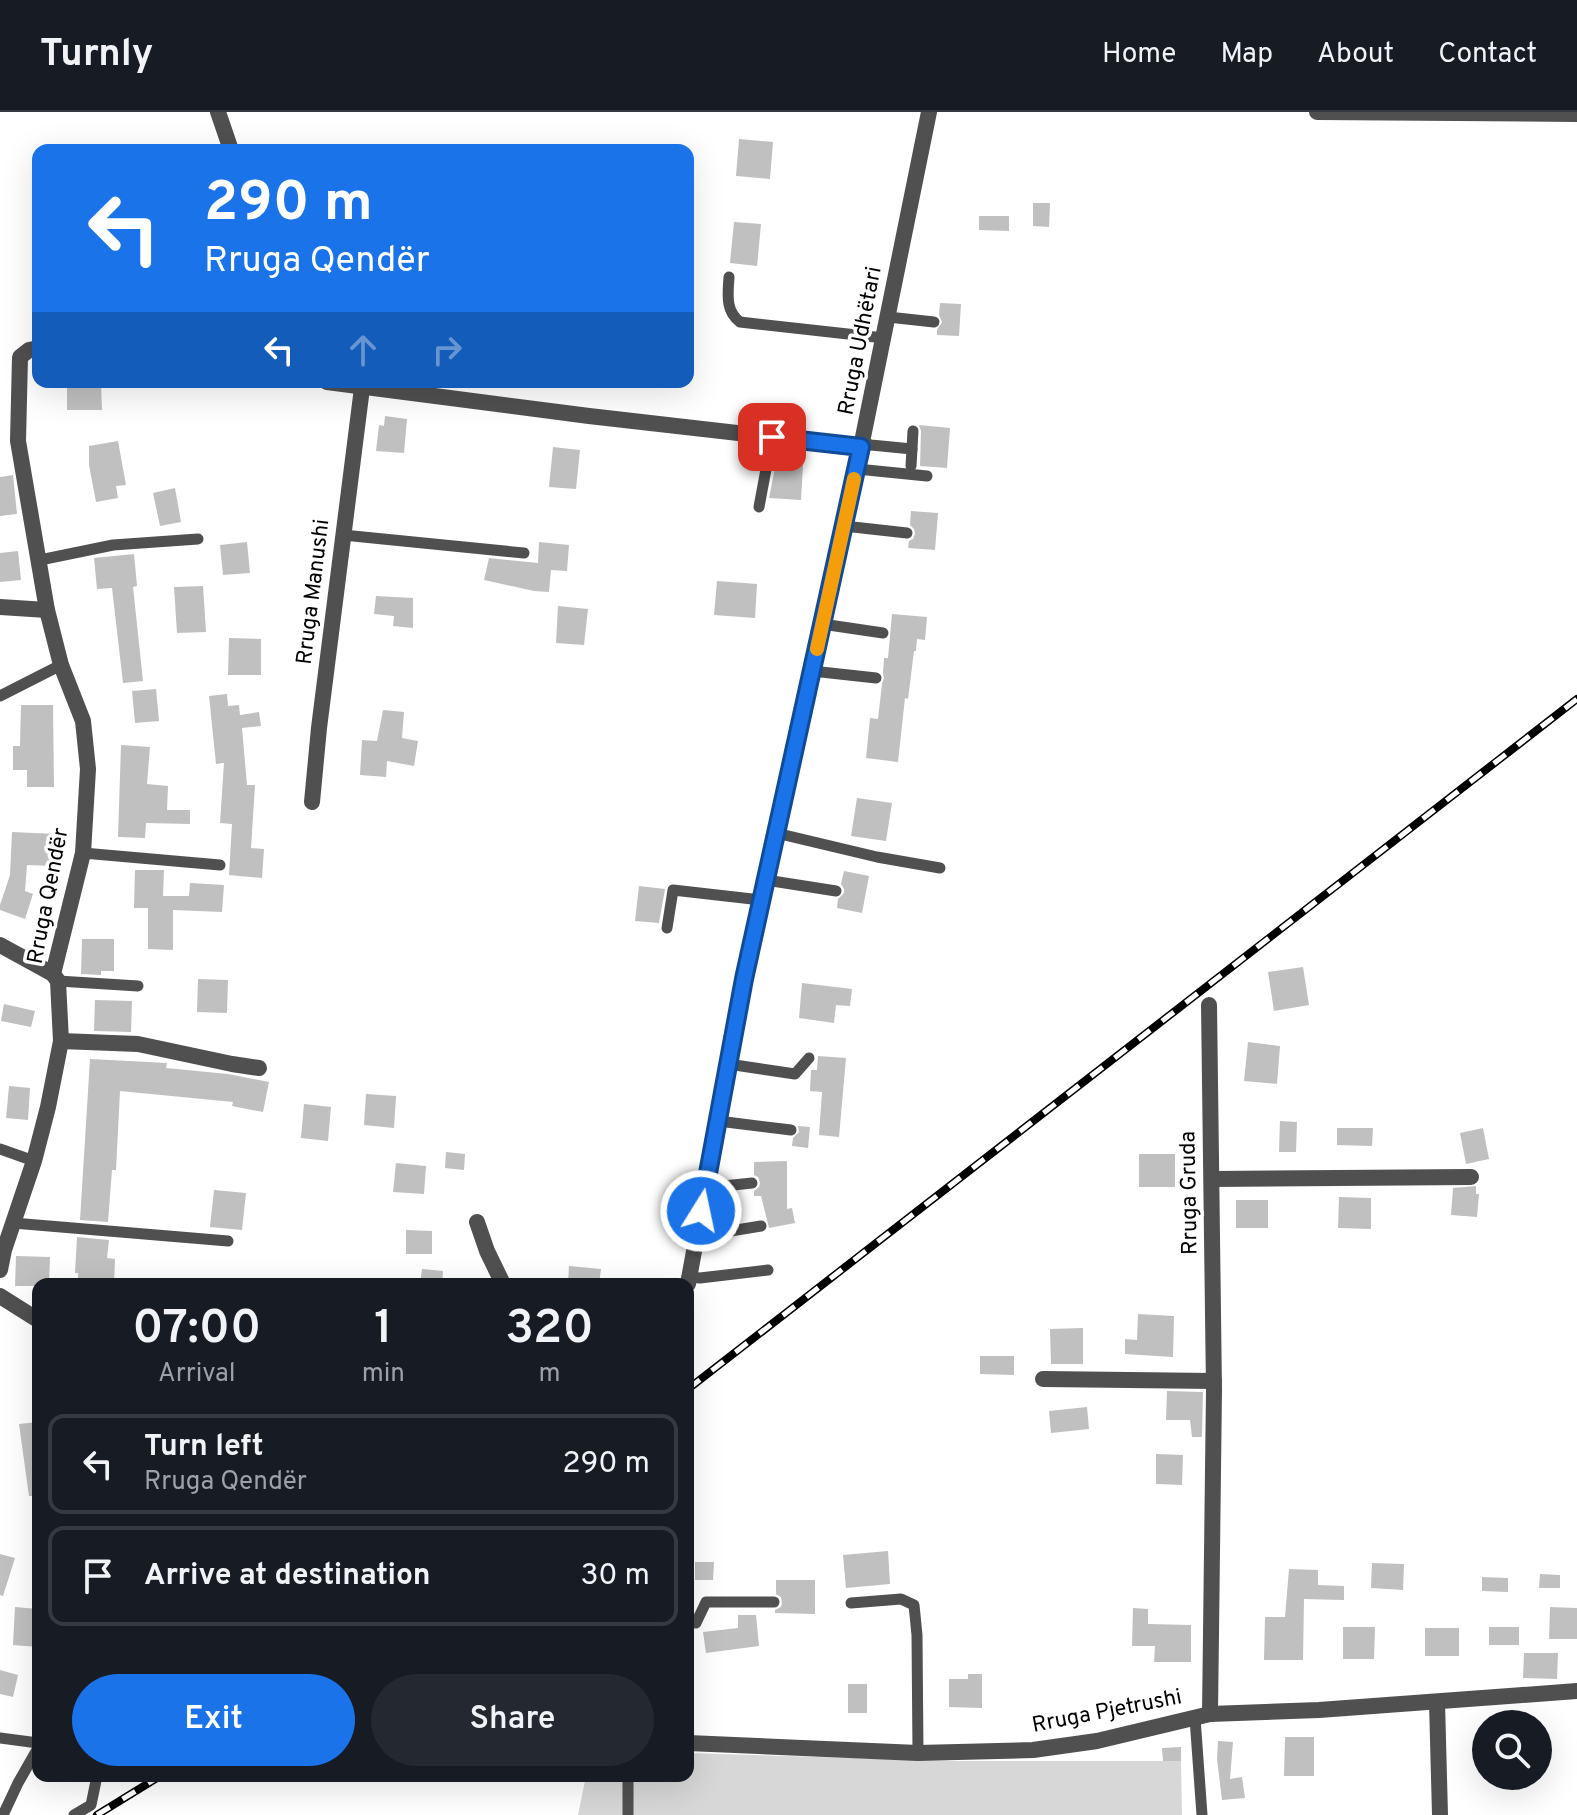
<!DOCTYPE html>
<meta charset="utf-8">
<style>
body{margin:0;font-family:Overpass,sans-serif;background:#242831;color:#f1f3f6;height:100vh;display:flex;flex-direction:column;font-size:30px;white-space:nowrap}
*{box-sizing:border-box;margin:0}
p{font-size:26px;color:#9ea1a6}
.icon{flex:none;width:44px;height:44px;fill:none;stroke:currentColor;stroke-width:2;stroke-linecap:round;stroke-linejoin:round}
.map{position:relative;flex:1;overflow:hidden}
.sheet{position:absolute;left:32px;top:1166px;width:662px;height:504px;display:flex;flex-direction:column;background:#171b24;border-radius:16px;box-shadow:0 8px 32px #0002}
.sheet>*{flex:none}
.top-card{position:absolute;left:32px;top:32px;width:662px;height:244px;border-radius:16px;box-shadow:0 8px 32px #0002;background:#1a73e8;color:#fff;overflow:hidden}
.buttons{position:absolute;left:1472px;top:1598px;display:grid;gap:16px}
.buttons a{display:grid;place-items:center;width:80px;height:80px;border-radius:50%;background:#171b24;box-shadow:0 8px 32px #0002;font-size:40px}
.pin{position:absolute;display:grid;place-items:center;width:68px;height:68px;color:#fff;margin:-34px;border-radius:16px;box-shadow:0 4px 12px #0006}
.me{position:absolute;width:88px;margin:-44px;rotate:10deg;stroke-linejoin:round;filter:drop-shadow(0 0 6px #0008)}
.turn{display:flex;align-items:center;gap:28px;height:168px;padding:0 40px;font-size:36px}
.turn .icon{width:104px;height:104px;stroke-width:2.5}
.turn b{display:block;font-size:56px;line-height:68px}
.lanes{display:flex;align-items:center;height:76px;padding:0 40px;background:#0003;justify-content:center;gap:40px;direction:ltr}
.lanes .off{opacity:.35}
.eta{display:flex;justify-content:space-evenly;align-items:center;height:136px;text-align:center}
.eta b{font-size:48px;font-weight:600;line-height:56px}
.cta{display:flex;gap:16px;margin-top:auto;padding:16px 40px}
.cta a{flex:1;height:92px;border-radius:48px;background:#1a73e8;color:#fff;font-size:32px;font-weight:600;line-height:92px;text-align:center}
.cta a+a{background:#242831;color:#f1f3f6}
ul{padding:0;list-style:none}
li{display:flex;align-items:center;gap:24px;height:100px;margin:0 16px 12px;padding:0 24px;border:4px solid #363941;border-radius:16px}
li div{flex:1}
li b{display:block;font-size:30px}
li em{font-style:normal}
header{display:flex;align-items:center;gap:48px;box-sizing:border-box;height:112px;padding:0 40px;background:#171b24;border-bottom:2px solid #363941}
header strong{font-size:38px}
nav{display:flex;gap:44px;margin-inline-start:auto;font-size:28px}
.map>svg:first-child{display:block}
</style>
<header>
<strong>Turnly</strong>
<nav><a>Home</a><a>Map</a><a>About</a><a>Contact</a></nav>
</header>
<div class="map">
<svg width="1577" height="1703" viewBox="0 0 1577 1703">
<rect width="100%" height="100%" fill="#fff"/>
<path fill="#d7d7d7" d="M688 1641 952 1649H1181L1182 1703H578L586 1664H688Z"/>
<g fill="#c0c0c0">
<path d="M739 27 773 30 770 67 736 64Z"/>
<path d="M1033 91H1050L1049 115 1033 114Z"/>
<path d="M979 104H1009V119L979 118Z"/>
<path d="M734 110 761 112 757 154 730 151Z"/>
<path d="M940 191 961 192 959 224 937 223V218L942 210 939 203Z"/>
<path d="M67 271H101L102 298H67Z"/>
<path d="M385 304 407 307 404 341 376 339 379 313 384 314Z"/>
<path d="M919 313 950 316 947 356 920 354 921 319Z"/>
<path d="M118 329 126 373 116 374 118 386 96 390 89 353V334Z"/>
<path d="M553 335 580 338 576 377 549 375Z"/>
<path d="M776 351 803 353 801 388 769 386Z"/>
<path d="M13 363 17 402 0 404V365Z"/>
<path d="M175 376 181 410 160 414 153 381Z"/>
<path d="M911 399 938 401 935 438 908 436 909 429 913 427 915 421 914 417 910 413Z"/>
<path d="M247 430 250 461 223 463 220 433Z"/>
<path d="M539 430 569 433 567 459 551 458 549 480 534 479 484 468 489 446 538 451Z"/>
<path d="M18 439 21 468 0 470V441Z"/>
<path d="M134 442 137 474 133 475 143 569 123 571 112 476 97 477 94 446Z"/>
<path d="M717 469 757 472 755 506 714 503Z"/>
<path d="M203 474 206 520 177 521 174 475Z"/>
<path d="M376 484 413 486V516L393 514 394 504 374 502Z"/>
<path d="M558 494 588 497 584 533 556 531Z"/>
<path d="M892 502 927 505 925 528 917 527 916 539H914L908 587 905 586 898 650 866 646 870 606 878 607 882 572 884 566 883 561 884 546H888Z"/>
<path d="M229 526 261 527V563H228Z"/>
<path d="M156 577 159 609 135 611 132 579Z"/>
<path d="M227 582 228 594 239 593 240 603 259 600 261 614 242 616 247 673H255L251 736 264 737 262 766 229 763 232 712 220 711 224 651 216 652 209 584Z"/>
<path d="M21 593H53L54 675H27V658H13V634H20Z"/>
<path d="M383 598 404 600 402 626 418 629 414 654 387 649 386 665 360 663 362 628 377 629Z"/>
<path d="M121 633 150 635 147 672 168 674 167 698H190V712L146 711 145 726 118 725Z"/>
<path d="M857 686 892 691 886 729 851 724Z"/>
<path d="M12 720 56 722 55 754 27 753 25 779 33 782 25 807 0 798V793L10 763Z"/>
<path d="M135 758H164L163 784H189L190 771 224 773 222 800 173 798V838L148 837V796H134Z"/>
<path d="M844 759 869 764 862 801 837 796 838 787 844 781V777L841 772Z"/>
<path d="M639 774 665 777 659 811 635 809Z"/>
<path d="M82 827H114V859H101V863L81 862Z"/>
<path d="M1303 855 1309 893 1274 899 1268 860Z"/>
<path d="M198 867 228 868 227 901 197 900Z"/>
<path d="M802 871 852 877 850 894 836 893 834 911 799 906Z"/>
<path d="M95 888 132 889 131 920 94 919Z"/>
<path d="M4 892 35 899 31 915 1 909Z"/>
<path d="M1248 930 1280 934 1277 972 1244 969Z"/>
<path d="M818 944 846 946 839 1025 819 1023 822 980 810 979 811 958H817Z"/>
<path d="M90 947 167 951 166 956 228 962 269 970 263 1000 232 994 233 990 120 979 116 1058H112L108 1110 80 1108Z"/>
<path d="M9 974 30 976 28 1008 6 1006Z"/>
<path d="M366 982 396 984 394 1016 364 1013Z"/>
<path d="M304 992 331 995 328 1029 301 1026Z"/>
<path d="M1280 1009 1297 1010 1296 1040H1279Z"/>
<path d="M798 1014 810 1015 808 1036 792 1034 793 1026 799 1020Z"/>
<path d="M1337 1016H1373L1372 1034 1337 1033Z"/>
<path d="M1483 1016 1489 1047 1466 1052 1460 1021Z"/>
<path d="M446 1040 465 1042 464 1058 445 1056Z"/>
<rect x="1139" y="1042" width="36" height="33"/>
<path d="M787 1049V1097L792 1096 795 1111 769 1116 761 1084H754V1079L759 1075 760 1071 758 1065 754 1063V1050Z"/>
<path d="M396 1051 426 1054 424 1082 393 1080Z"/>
<path d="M1476 1074V1082H1479L1477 1105 1451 1103 1453 1076Z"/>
<path d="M214 1078 246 1081 242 1118 210 1115Z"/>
<path d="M1339 1085 1371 1086V1117L1338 1116Z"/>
<rect x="1236" y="1088" width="32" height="28"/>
<path d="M406 1118 432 1119V1142H406Z"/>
<path d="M77 1125 109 1128 107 1146 115 1147 114 1172H78V1161H75Z"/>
<path d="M16 1144 50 1145 49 1172H38V1174H15Z"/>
<path d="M569 1154 601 1157 599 1172H568Z"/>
<path d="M422 1157 443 1159 442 1172H420Z"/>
<path d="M1138 1202 1174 1204 1173 1245 1125 1242V1227L1137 1228Z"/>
<path d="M1083 1216V1252H1051L1050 1217Z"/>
<path d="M980 1244H1014V1263L980 1262Z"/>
<path d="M1167 1279 1203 1280 1202 1325H1192L1190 1308H1166Z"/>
<path d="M1087 1295 1089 1317 1051 1321 1049 1299Z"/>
<path d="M38 1310V1384H29L19 1312Z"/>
<path d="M1156 1342 1183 1343 1182 1373 1156 1372Z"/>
<path d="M888 1439 890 1472 846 1476 843 1443Z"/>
<path d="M0 1442 15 1446 3 1484 0 1483Z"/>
<path d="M695 1450H714L713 1468H695Z"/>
<path d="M1372 1451 1404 1452 1403 1478 1371 1476Z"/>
<path d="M1289 1457 1318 1458V1473L1344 1474V1488L1304 1487 1303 1548H1264L1265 1505H1285Z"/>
<path d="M1540 1462 1560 1463V1476H1539Z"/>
<path d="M1482 1465 1508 1466V1480L1482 1479Z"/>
<path d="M776 1468H815V1502L775 1501V1498L781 1495 782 1491 781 1485 776 1482Z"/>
<path d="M15 1495 38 1497V1535L13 1533Z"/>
<path d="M1550 1495 1577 1496V1527H1549Z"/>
<path d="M1133 1496 1148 1497V1512L1191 1513V1550H1154L1155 1534H1132Z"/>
<path d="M738 1503H756L759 1534 706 1541 703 1520 738 1516Z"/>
<path d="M1343 1515H1375L1374 1547H1343Z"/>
<rect x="1489" y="1515" width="30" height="18"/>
<rect x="1425" y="1516" width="34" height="28"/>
<path d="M1524 1541H1558L1557 1567 1523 1566Z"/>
<path d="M0 1558 18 1563 13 1585 0 1582Z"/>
<path d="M968 1562H982V1596L949 1595V1567H968Z"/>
<rect x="848" y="1572" width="19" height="29"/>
<path d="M1285 1625H1314V1664H1284Z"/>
<path d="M1218 1629 1233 1630 1230 1667 1242 1665 1245 1686 1222 1688 1217 1647Z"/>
<path d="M1181 1635V1649H1163L1162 1636Z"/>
</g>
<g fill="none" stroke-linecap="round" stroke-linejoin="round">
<g stroke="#505050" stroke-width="11">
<path d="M729 165C728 182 725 199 740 210L884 226"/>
<path d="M888 205 934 210"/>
<path d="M862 330 871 333 912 337"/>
<path d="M911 354 913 319"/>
<path d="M857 357 927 364"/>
<path d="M759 395 772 325"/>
<path d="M844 414 907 421"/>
<path d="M343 423 524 441"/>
<path d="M40 448 113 433 198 427"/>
<path d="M822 512 883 521"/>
<path d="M812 559 876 566"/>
<path d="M0 584 61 553"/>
<path d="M776 721 877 745 940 756"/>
<path d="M83 741 220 753"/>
<path d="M766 768 836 779"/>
<path d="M667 816 673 778 761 788"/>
<path d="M58 869 138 874"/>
<path d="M728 952 795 962 809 946"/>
<path d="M718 1009 791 1018"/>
<path d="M0 1037 34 1049"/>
<path d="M705 1076 752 1071"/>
<path d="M13 1111 228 1129"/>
<path d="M697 1122 706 1123 761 1114"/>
<path d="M689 1165 700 1166 768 1158"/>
<path d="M851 1491 901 1487 914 1493 917 1523 918 1641"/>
<path d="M688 1510 696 1511 706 1490H774"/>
<path d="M1195 1606 1202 1703"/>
<path d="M0 1626 38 1631"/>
<path d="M3 1703 18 1671 38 1636"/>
<path d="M74 1703 91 1693 97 1664"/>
<path d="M628 1703V1664"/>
</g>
<g stroke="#505050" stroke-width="16">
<path d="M218 0 231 38"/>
<path d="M1317 0 1577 2"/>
<path d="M327 270 589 304 861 335"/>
<path d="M0 495 47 498"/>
<path d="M312 690 319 616 362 276"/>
<path d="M0 833 53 862"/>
<path d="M1209 893 1214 1278 1210 1602"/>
<path d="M61 929 138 932 232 952 259 956"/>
<path d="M1212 1067 1471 1065"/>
<path d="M477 1110 487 1139 503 1172"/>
<path d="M0 1158 4 1138 34 1049 48 995 61 929 58 869 53 862 83 741 88 657 83 609 61 553 47 498 18 329 20 245 29 238 38 236"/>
<path d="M688 1172 744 867 862 330 929 0"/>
<path d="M0 1184 38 1208"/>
<path d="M1043 1267 1214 1269"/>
<path d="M1437 1590 1440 1703"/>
<path d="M688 1631 918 1641 1033 1638 1097 1629 1210 1602 1319 1598 1577 1579"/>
</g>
<defs>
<g id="rail">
<path d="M688 1277 1577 587"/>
<path d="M97 1703 160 1664"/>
</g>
</defs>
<use href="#rail" stroke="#000" stroke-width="8"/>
<use href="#rail" stroke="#fff" stroke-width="5" stroke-dasharray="15" stroke-linecap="butt"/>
</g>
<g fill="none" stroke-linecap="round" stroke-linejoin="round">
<defs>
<path id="route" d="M701 1099 744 867 861 335 772 325"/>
</defs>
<use href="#route" stroke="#114b97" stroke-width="20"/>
<use href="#route" stroke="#1a73e8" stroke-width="14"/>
<path stroke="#f59e0b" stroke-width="14" d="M817 537 854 367"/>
</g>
<g text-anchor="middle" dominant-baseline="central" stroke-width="7" stroke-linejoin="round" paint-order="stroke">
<g font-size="22" fill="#000" stroke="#fff">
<text transform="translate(861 229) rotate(-79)">Rruga Udhëtari</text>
<text transform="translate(314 480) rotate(-83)">Rruga Manushi</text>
<text transform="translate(49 784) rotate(-79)">Rruga Qendër</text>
<text transform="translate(1190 1081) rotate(-91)">Rruga Gruda</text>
<text transform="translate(1107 1600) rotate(-11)">Rruga Pjetrushi</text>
</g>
</g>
</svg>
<div class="buttons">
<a><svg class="icon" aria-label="search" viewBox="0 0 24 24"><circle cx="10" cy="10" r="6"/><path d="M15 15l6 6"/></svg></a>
</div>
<div class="pin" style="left:772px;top:325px;background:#d93025"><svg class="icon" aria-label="arrive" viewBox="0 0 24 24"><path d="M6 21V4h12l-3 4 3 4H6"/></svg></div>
<svg class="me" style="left:701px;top:1099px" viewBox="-20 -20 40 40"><circle r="17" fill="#1a73e8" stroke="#fff" stroke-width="3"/><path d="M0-11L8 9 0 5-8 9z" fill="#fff"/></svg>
<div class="top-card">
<div class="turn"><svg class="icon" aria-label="left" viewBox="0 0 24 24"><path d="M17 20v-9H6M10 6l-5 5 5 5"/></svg><div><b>290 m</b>Rruga Qendër</div></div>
<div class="lanes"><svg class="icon" aria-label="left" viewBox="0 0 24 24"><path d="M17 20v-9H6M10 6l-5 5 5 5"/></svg><svg class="icon off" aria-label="ahead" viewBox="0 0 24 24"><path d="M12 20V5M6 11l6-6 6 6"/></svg><svg class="icon off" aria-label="right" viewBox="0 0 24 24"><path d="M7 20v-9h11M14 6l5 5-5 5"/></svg></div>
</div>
<section class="sheet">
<div class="eta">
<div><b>07:00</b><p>Arrival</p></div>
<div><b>1</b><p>min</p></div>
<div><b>320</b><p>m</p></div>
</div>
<ul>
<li><svg class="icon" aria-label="left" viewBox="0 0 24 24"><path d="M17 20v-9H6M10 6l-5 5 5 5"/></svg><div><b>Turn left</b><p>Rruga Qendër</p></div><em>290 m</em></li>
<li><svg class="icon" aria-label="arrive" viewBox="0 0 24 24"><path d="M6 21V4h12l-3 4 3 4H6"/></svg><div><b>Arrive at destination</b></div><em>30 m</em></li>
</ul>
<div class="cta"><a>Exit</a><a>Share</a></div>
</section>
</div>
